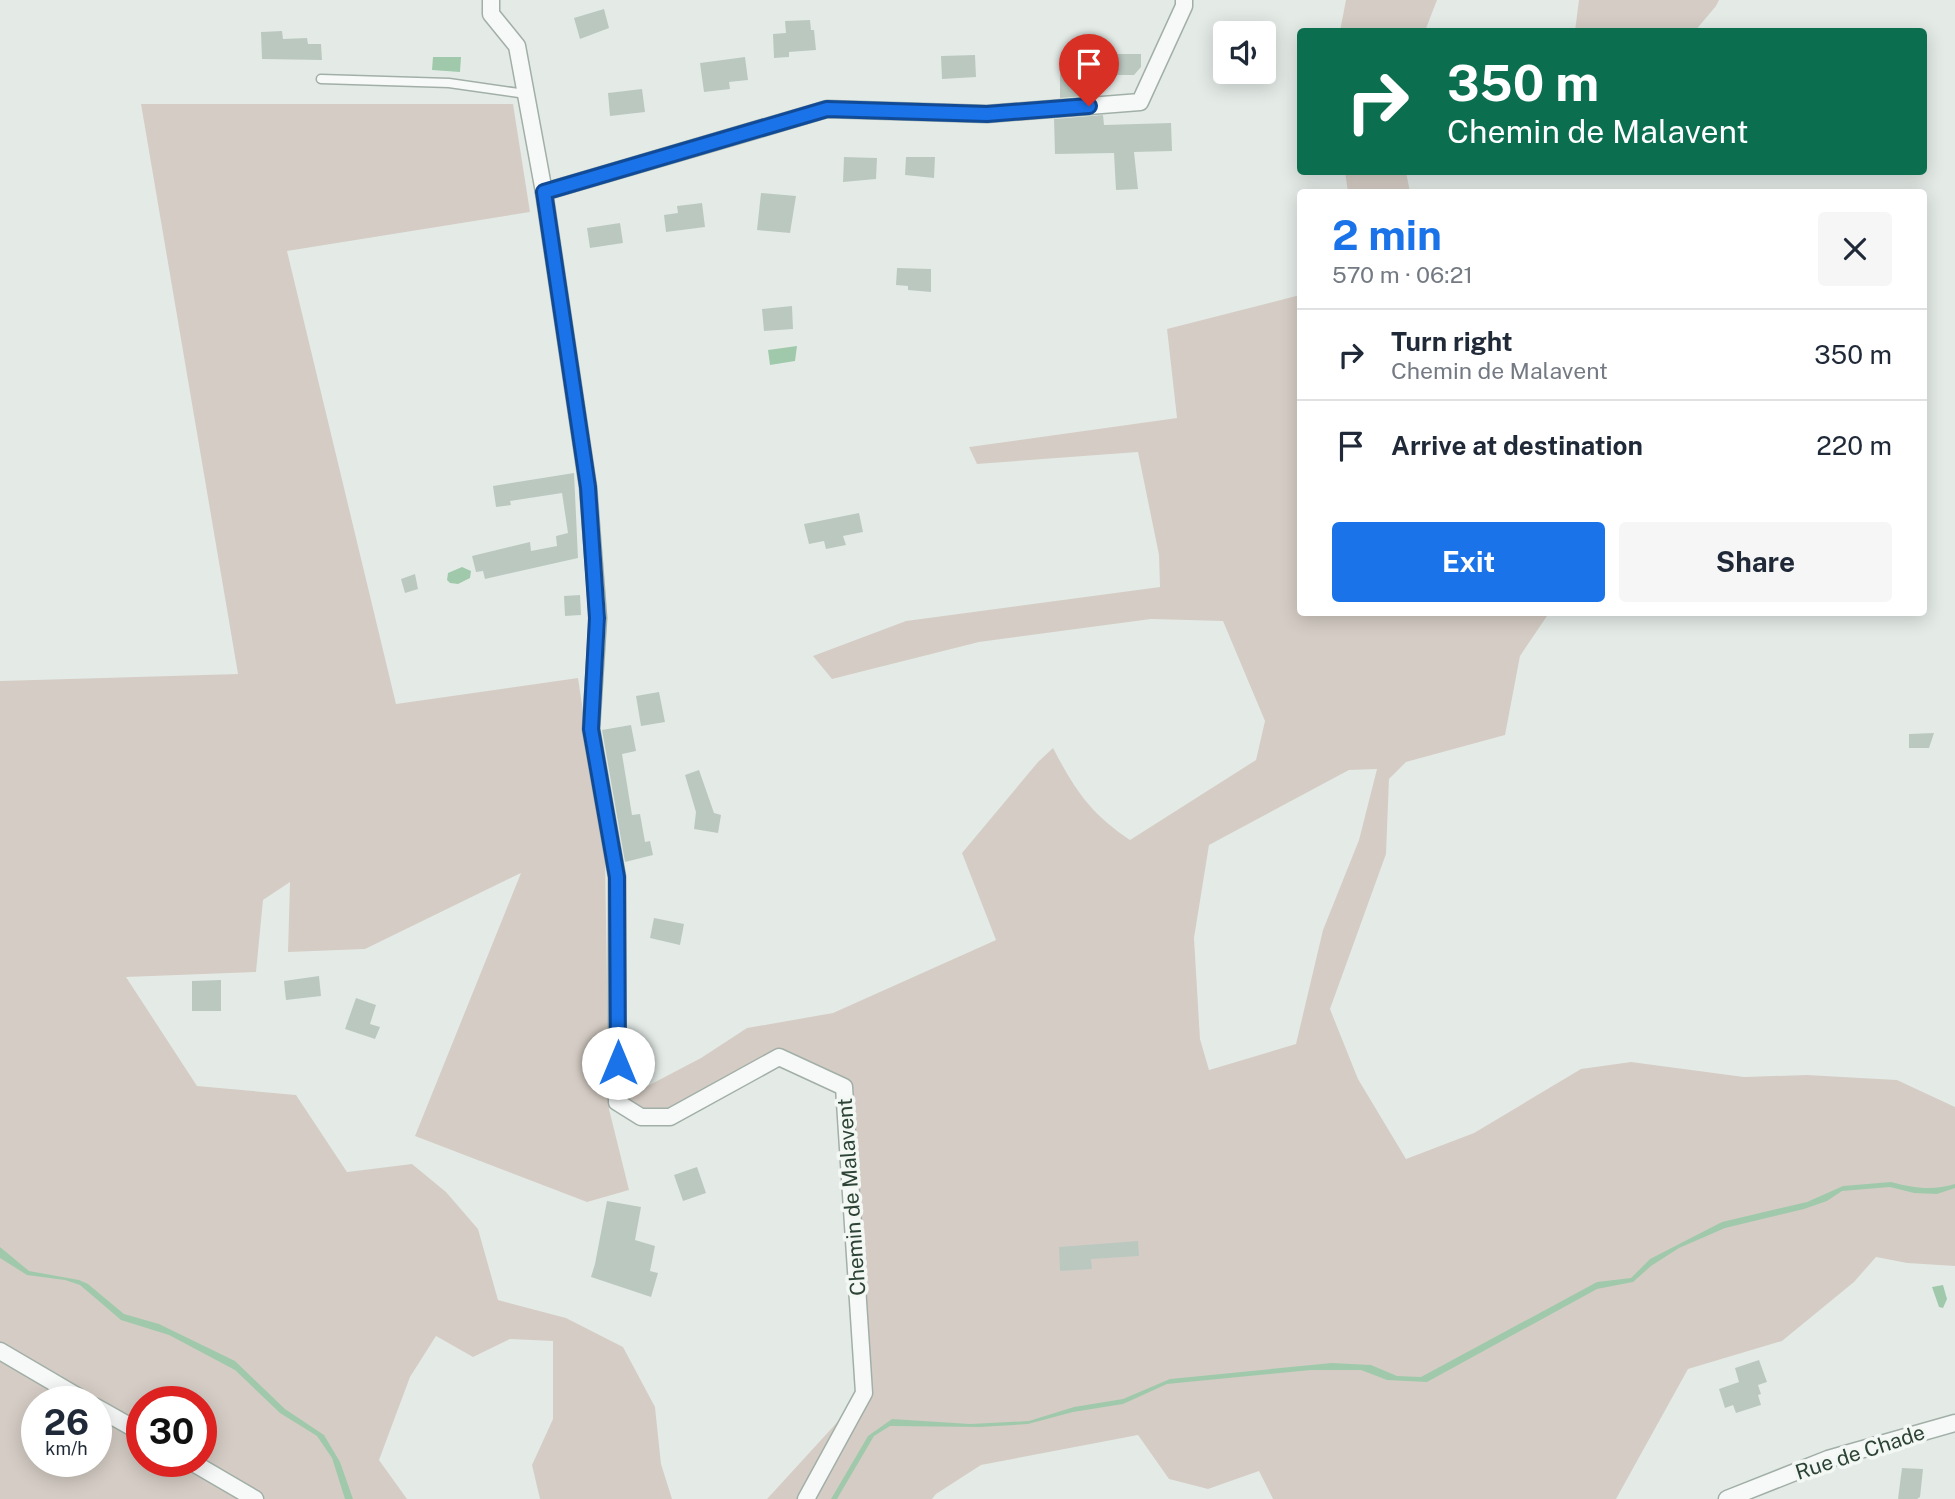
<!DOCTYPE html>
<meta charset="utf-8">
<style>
body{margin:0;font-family:"Public Sans",sans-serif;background:#f6f6f7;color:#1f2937;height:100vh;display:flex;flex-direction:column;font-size:26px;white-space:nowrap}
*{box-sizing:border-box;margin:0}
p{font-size:23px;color:#747a83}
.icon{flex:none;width:38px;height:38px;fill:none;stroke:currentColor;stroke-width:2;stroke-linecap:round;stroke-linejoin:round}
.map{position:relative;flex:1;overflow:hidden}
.details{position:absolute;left:1297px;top:189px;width:630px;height:427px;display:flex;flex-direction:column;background:#fff;border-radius:7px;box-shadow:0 4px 18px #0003}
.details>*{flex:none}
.guide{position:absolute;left:1297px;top:28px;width:630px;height:147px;border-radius:7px;box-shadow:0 4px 18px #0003;background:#0b6e4f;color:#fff;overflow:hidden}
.controls{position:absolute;left:1213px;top:21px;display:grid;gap:14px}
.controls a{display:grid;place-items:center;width:63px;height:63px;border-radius:7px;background:#fff;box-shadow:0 4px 18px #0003;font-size:35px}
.speed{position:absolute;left:21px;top:1386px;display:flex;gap:14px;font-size:35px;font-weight:700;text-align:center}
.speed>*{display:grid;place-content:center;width:91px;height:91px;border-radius:50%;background:#fff;box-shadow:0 4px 18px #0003;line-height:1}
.speed small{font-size:18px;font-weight:400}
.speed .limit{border:10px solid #d22;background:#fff;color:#111}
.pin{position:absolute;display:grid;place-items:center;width:60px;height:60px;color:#fff;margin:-72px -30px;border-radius:50% 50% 50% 0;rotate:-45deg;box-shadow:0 0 7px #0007}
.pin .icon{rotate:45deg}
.me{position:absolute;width:77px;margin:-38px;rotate:0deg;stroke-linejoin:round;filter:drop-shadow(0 0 5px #0008)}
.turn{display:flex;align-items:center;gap:24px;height:147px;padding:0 35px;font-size:32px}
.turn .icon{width:91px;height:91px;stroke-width:2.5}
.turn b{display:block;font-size:49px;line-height:60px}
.round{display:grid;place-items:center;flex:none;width:74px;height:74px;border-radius:7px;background:#f6f6f7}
.overview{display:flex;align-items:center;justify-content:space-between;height:119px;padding:0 35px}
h1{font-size:42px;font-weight:700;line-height:52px;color:#1a73e8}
.action{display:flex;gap:14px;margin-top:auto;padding:14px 35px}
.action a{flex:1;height:80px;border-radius:7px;background:#1a73e8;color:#fff;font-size:28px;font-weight:700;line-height:80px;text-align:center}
.action a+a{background:#f6f6f7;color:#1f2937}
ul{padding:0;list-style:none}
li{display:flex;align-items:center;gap:21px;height:91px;padding:0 35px;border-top:2px solid #e0e1e3}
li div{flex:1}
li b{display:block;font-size:26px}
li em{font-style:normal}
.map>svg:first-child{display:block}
</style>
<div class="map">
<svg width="1955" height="1499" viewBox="0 0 1955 1499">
<rect width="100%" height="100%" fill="#e4ebe7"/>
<g fill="#d5cdc5" fill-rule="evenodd">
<path d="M1346 0H1437L1425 31H1340Z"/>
<path d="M1579 0H1719L1716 6 1695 31H1575Z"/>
<path d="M141 104H513L530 212 287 251 396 704 578 678 605 857 609 1109 629 1190 587 1202 415 1136 521 873 365 949 288 952 290 882 263 900 256 972 126 977 197 1086 296 1095 347 1172 412 1164 446 1192 478 1229 498 1300 566 1318 623 1347 655 1407 661 1464 672 1499H540L532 1465 553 1419V1341L510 1339 473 1357 436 1336 410 1377 379 1460 407 1499H0V681L238 674ZM37 1402H96V1461H37ZM142 1402H201V1461H142Z"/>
<path d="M1345 172H1406L1410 192H1348Z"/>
<path d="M1300 295V612L1549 613 1520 656 1505 735 1406 762 1389 779 1386 854 1330 1009 1358 1079 1406 1159 1474 1133 1581 1069 1631 1062 1744 1077 1807 1075 1897 1080 1955 1107V1266L1907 1263 1876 1257 1854 1282 1782 1341 1688 1369 1616 1499H1273L1259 1471 1208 1489 1169 1479 1138 1435 981 1465 936 1494 932 1499H767L864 1393 844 1087 779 1057 670 1117H641L617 1102 701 1058 747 1028 833 1013 996 940 962 853 1038 762 1053 748C1075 790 1090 813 1130 840L1256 760 1265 721 1223 621 1151 619 979 642 832 679 813 656 906 621 1160 587 1159 555 1138 452 977 464 969 447 1177 418 1167 329ZM1377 769 1359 840 1323 930 1296 1044 1209 1070 1200 1039 1194 938 1209 845 1349 770Z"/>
</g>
<g fill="#a0c9ac">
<path d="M433 57H461L460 72 432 70Z"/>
<path d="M797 346 795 361 770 365 768 350Z"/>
<path d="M462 567 471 571 470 578 458 584 450 583 447 580 448 573Z"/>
<path d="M1891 1182C1914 1188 1932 1191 1955 1184V1188L1937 1194 1914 1193 1890 1187 1842 1191 1827 1201 1804 1209 1725 1228 1679 1248 1651 1266 1633 1282 1597 1289 1427 1382 1387 1380 1361 1370H1311L1167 1384 1123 1404 1073 1412 1028 1424 980 1427 890 1426 874 1436 837 1499H831L868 1436 892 1419 970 1424 1029 1421 1074 1407 1123 1399 1170 1379 1332 1363 1371 1365 1397 1376 1421 1377 1597 1282 1631 1278 1650 1259 1722 1222 1807 1202 1843 1186Z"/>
<path d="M0 1247 29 1271 79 1280 88 1284 124 1314 159 1324 235 1361 285 1409 324 1435 340 1462 353 1499H345L332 1458 317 1436 280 1413 235 1370 169 1335 121 1320 80 1285 65 1280 27 1275 0 1258Z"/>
<path d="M1943 1285 1947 1299 1943 1308 1939 1307 1932 1287Z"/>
</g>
<g fill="#bbc8c0">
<path d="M604 9 609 28 580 39 574 18Z"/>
<path d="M810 20 811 30H814L816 50 789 52V57L774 58 773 34 786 33 785 21Z"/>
<path d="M282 31 283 39 307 38 308 44H321L322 60 262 59 261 32Z"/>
<path d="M1097 54H1141V67L1134 75H1097V95L1060 98V56Z"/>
<path d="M975 55 976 77 942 79 941 56Z"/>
<path d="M745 57 748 80 729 82 730 89 704 92 700 63Z"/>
<path d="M642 89 645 112 610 116 608 93Z"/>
<path d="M1103 115 1104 125 1171 123 1172 151 1134 152 1138 189 1116 190 1114 153 1055 154 1054 119Z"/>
<path d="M844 157 877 158 876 179 843 182Z"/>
<path d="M906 157H935L934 178 905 175Z"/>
<path d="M761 193 796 196 790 233 757 230Z"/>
<path d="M702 203 705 227 666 232 664 215 678 213 677 206Z"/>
<path d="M620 223 623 243 590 248 587 228Z"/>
<path d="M897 268 931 269V292L908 290V286L896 285Z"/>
<path d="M792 306 793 329 764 331 762 309Z"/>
<path d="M574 473 578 558 485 579 483 571 476 572 472 556 530 542 531 551 557 546 556 536 568 533 562 493 510 501 511 505 496 507 493 486Z"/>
<path d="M859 513 863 532 843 536 846 545 826 549 824 541 809 544 804 524Z"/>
<path d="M415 574 418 589 405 593 401 579Z"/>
<path d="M580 595 581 615 565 616 564 596Z"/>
<path d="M659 692 665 722 641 726 636 696Z"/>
<path d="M631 725 636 751 622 754 632 815 640 814 645 842 650 841 653 855 625 862 602 730Z"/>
<path d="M1934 733 1929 748H1909V734Z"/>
<path d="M699 770 714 813 721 815 718 833 694 829 696 812 685 775Z"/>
<path d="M654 918 684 924 680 945 650 938Z"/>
<path d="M319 976 321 996 286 1000 284 981Z"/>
<path d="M221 980V1011H192V981Z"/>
<path d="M356 998 376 1005 370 1024 380 1027 375 1039 345 1029Z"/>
<path d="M697 1167 706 1193 683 1201 674 1175Z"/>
<path d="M607 1201 641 1207 635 1240 655 1246 650 1271 658 1273 651 1297 591 1277 595 1264Z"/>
<path d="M1138 1241 1139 1256 1091 1259 1092 1269 1060 1271 1059 1247Z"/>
<path d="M1759 1360 1767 1382 1758 1385 1761 1394 1758 1395 1761 1405 1736 1413 1733 1405 1725 1408 1719 1389 1739 1382 1735 1368Z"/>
<path d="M1902 1468 1923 1469 1920 1497 1917 1499H1898Z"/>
</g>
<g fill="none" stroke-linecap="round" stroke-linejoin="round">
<defs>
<path id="service" d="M321 79 449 83 526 94"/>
<g id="minor">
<path d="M491 0V14L517 46 544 192"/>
<path d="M0 1351 87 1402"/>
<path d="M96 1407 142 1433"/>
<path d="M190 1461 255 1499"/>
<path d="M806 1499 864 1393 844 1087 779 1057 670 1117H641L617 1102V877L591 729 598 618 588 487 544 192 827 109 987 114 1140 102 1184 6V0"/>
<path d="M1727 1499 1828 1459 1955 1423"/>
</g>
</defs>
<use href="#service" stroke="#a2afa7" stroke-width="11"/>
<use href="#minor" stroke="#a2afa7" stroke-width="19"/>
<use href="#service" stroke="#f6f9f8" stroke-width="8"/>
<use href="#minor" stroke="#f6f9f8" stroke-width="16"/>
</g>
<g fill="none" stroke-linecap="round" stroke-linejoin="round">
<defs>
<path id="route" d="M618 1063 617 877 591 729 597 618 588 487 544 192 827 109 987 114 1089 106"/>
</defs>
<use href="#route" stroke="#114b97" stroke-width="18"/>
<use href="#route" stroke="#1a73e8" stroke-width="12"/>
</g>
<g text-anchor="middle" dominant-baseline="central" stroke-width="7" stroke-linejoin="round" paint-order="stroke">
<g font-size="21" fill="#2c4335" stroke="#f4f8f5">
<text transform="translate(851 1197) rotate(-94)">Chemin de Malavent</text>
<text transform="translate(1860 1452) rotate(-18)">Rue de Chade</text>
</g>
</g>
</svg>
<div class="controls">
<a><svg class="icon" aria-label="sound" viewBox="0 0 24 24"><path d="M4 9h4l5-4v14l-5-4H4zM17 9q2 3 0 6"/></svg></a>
</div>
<div class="speed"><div>26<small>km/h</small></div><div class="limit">30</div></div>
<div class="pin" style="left:1089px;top:106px;background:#d93025"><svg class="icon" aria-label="arrive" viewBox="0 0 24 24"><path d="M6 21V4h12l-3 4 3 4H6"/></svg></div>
<svg class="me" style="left:618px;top:1063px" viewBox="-20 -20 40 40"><circle r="19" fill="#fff"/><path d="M0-13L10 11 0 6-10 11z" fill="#1a73e8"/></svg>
<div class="guide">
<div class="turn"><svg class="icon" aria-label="right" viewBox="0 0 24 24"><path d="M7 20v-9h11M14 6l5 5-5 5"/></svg><div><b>350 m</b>Chemin de Malavent</div></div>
</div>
<section class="details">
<div class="overview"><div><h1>2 min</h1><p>570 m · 06:21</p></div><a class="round"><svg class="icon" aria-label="close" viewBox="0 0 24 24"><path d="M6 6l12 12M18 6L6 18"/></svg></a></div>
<ul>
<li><svg class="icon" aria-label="right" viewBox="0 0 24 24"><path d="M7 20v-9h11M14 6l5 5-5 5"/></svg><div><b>Turn right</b><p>Chemin de Malavent</p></div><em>350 m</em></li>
<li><svg class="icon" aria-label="arrive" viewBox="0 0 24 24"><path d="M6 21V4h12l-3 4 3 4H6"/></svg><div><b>Arrive at destination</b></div><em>220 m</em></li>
</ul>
<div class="action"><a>Exit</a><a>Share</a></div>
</section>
</div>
